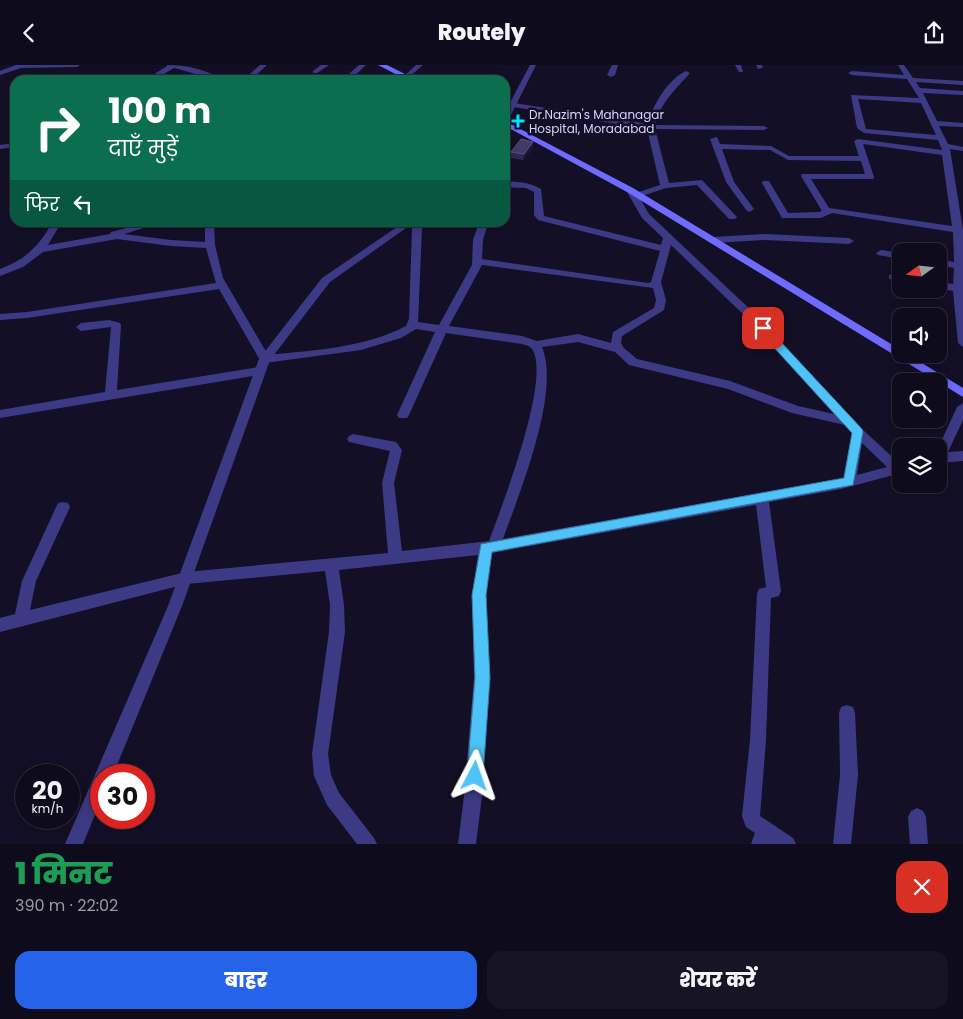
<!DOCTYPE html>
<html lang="hi">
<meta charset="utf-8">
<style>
body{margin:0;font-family:Poppins,"Noto Sans Devanagari",sans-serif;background:#171425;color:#f1f3f6;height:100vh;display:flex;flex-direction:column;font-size:19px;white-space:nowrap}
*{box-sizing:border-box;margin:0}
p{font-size:16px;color:#9b9ba3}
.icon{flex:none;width:28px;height:28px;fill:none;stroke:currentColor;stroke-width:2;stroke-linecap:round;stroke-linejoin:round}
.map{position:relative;height:779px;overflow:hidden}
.sheet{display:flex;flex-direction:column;background:#0e0b1c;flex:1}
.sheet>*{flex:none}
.hud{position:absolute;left:10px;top:10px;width:500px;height:152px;border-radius:15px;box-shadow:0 2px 12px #0003,0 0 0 1px #2e2b3b;background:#0b6e4f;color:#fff;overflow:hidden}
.needle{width:32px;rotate:255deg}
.buttons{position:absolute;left:892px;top:178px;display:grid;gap:10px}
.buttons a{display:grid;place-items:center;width:55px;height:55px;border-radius:10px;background:#0e0b1c;box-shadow:0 2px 12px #0003,0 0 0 1px #2e2b3b;font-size:25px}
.speed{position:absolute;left:15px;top:699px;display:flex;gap:10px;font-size:25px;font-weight:700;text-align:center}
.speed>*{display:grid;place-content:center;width:65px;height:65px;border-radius:50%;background:#0e0b1c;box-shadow:0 2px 12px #0003,0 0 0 1px #2e2b3b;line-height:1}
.speed small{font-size:12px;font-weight:400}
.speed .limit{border:8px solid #d22;background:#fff;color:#111}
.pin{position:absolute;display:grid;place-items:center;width:42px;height:42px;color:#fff;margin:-21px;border-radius:10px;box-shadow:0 2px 8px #0006}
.me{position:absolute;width:55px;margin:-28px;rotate:4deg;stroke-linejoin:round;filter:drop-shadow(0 0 4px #0008)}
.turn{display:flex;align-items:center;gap:18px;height:105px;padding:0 15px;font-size:22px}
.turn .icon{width:65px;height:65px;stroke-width:2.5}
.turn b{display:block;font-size:35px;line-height:42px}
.then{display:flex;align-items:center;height:48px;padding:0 15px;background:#0003;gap:10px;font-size:19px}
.round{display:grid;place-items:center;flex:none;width:52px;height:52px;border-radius:15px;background:#171425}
.overview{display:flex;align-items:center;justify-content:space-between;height:85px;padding:0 15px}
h1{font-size:30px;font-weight:800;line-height:38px;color:#1e9e55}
.button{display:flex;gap:10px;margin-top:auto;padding:10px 15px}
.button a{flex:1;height:58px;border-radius:15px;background:#2563eb;color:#fff;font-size:20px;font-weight:800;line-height:58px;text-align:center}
.button a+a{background:#171425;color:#f1f3f6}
header{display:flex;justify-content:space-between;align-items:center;height:65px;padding:0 15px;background:#0e0b1c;font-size:22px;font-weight:800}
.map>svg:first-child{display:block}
</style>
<header><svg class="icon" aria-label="back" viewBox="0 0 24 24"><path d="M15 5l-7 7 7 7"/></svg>Routely<svg class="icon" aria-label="share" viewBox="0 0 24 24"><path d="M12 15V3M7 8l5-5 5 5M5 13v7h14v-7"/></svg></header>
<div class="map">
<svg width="963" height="779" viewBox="0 0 963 779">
<rect width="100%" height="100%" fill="#130f26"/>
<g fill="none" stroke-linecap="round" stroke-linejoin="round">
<g fill="#3d3a85" fill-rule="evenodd">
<path d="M16 0H80L77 2 21 3 0 10V6Z"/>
<path d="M167 0C185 0 207 4 222 15 206 15 190 6 174 3L154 15H145L167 1Z"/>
<path d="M260 0H267L251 15H243Z"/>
<path d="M321 0H329L317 8H313V6Z"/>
<path d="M359 0H366L350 15H342Z"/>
<path d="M416 0H423L408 13H404V11Z"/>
<path d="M612 0H618L615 10 611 12 607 10Z"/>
<path d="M735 0H741L743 7H739Z"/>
<path d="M756 0H762L763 3 758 4Z"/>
<path d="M898 0H904L913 13 963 16V20L916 17 920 23 963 26V30L923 28 937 56 963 58V62L939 61 948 79 963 82V86L950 84 963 165V282L958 278 953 226 939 223V217L953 219 954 203 939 200V194L954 197 953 167 832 148 821 153H782L762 118 763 116H769L788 148 819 147 822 146 801 111 802 109H865L861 96 788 95 770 85 722 84 734 117 754 144 750 147 747 146 726 117 710 74 717 72 720 79 771 81 789 91H859L854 76 858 74 942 85 938 75 864 68 857 63 851 30 919 33 907 14 852 10 848 8 852 6 904 10ZM858 34 921 38 936 70 866 64ZM863 79 942 90 952 161 829 143 811 114H873L874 112Z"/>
<path d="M686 6 690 8C676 24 660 38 655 60L764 61 768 63 764 65 655 64 669 118 702 115 737 152 735 154H729L697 120 666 123 639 132 649 149 754 248 862 364 899 398H901V408L841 424 769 437 781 526 779 531 771 533 766 675 760 751 793 773 796 779H751L755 768 746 762 742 751 750 675 757 529 759 524 766 522 756 440 492 488 486 530 490 613 482 731 476 779H458L464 731 474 613 472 530 478 490 339 505 344 540 345 567 328 689 331 710 339 728 374 773 377 779H357L327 740 314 711 312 689 329 567 330 540 325 506 186 519 0 567V553L15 549 22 516 58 438 63 437 68 438 70 442 36 516 30 545 186 507 388 488 382 418 390 386 349 377 347 374 349 371 353 369 396 377 402 385 394 418 402 486 489 476C501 443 552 313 532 284 530 281 525 280 522 279L446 268 409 350 407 353H399L397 350 435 267 416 264 401 273 361 285 265 298 261 297 219 224 27 253 0 255V249L27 247 216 218 206 183 171 181 117 174 43 187 23 202 0 211V204C25 195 39 181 52 158H61L48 180 110 169 111 167 146 158H160L124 169 171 175 205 177V158H214L215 180 223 213 268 290C315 285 364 283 406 261L409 254 412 164 416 158H425L422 164 418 257 439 260 472 200 473 175 479 158H488L483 175 482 194 648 218 651 217 660 186 538 155 534 150V127L526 123 505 122V116C518 117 530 117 541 124L544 151 661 180 663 173 642 153 626 125 633 123 636 128 660 120 647 64 514 42 510 40 514 38 648 59C652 41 668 14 686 6ZM671 180 746 252 834 349 798 341 730 316 637 294 624 283 621 278 622 271 664 245 666 235 661 217ZM482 200 653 223 656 235 654 243 613 267 611 278 578 269 537 276 522 271 449 261ZM578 277 615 287 629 300 728 324 792 348 845 360 852 368 843 413 503 474C519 429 561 327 542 282ZM862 378 887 402 857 410Z"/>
<path d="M15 78V82L0 84V80Z"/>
<path d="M316 158H405L409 160 404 163 321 161Z"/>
<path d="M765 169 849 173 854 176 849 179 765 175 713 178 708 175 713 172Z"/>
<path d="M881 185 901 188V194L878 190 876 188Z"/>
<path d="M893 209 901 210V216L889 214V210Z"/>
<path d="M109 255 120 258 121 260 117 325 259 302 265 306 259 310 0 353V345L105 327 111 262 81 266 76 262 81 258Z"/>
<path d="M963 338V355L948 387 963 386V396L939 398V381L957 342Z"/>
<path d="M847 640 853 642 855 648 858 710 851 779H833L840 710 839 648 841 642Z"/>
<path d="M917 743 923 746 926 752 928 779H910L908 752 911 746Z"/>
</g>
<g fill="#3d3a85" fill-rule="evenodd">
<path d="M530 0H536L509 54 505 56V47Z"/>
<path d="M403 158H413L330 217 270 295 182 541 113 710H101V735L83 779H65L168 541 259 294 322 213Z"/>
</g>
<g fill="#6f6bff" fill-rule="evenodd">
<path d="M378 0H387L417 15H407Z"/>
<path d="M505 56 633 123 901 285V289H907L963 323V332L627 127 505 61Z"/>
</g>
</g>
<path fill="#312854" d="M533 83 523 95 511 93V87Z"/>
<path fill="#1d163a" d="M533 77V83L523 95 524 89Z"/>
<path fill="#433a66" stroke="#5a527e" d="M521 74 533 77 524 89 511 87Z"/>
<path fill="#4fc3f7" stroke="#337fa1" d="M763 260 766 261 862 364 863 367 853 420 492 487 486 530 490 613 483 711 480 716 475 719 469 716 467 711 475 613 472 530 481 479 844 413 852 368 759 266V261Z"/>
<path fill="#00e5ff" stroke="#130f26" stroke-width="2" d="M515.5 48.5h5v5h5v5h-5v5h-5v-5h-5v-5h5z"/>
<g text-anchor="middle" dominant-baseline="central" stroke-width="5" stroke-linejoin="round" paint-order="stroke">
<g font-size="12" fill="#d9d4ff" stroke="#130f26" text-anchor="start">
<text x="529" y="49">Dr.Nazim's Mahanagar<tspan x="529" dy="14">Hospital, Moradabad</tspan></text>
</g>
</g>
</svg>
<div class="buttons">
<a><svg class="needle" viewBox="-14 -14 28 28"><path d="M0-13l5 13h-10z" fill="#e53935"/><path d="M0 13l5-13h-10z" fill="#9b9ba3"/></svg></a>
<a><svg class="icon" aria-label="sound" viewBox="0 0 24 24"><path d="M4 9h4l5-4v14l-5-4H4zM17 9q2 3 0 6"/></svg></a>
<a><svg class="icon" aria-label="search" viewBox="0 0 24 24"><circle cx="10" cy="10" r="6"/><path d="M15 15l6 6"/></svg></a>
<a><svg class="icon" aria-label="layers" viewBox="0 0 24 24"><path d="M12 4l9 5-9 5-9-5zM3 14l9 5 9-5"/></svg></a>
</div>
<div class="speed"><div>20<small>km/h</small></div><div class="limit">30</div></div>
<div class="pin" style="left:763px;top:263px;background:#d93025"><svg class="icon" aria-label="arrive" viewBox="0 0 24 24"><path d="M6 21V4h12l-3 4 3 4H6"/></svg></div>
<svg class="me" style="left:475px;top:711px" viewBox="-20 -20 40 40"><path d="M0-17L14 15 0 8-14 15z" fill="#4fc3f7" stroke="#fff" stroke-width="4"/></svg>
<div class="hud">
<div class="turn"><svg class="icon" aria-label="right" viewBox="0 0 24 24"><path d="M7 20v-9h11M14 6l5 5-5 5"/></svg><div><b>100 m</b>दाएँ मुड़ें</div></div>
<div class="then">फिर<svg class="icon" aria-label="left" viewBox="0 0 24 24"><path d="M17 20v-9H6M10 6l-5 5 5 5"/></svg></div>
</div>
</div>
<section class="sheet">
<div class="overview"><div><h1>1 मिनट</h1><p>390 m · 22:02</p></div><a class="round" style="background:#d93025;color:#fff"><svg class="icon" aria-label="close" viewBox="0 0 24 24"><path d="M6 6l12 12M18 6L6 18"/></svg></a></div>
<div class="button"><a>बाहर</a><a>शेयर करें</a></div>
</section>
